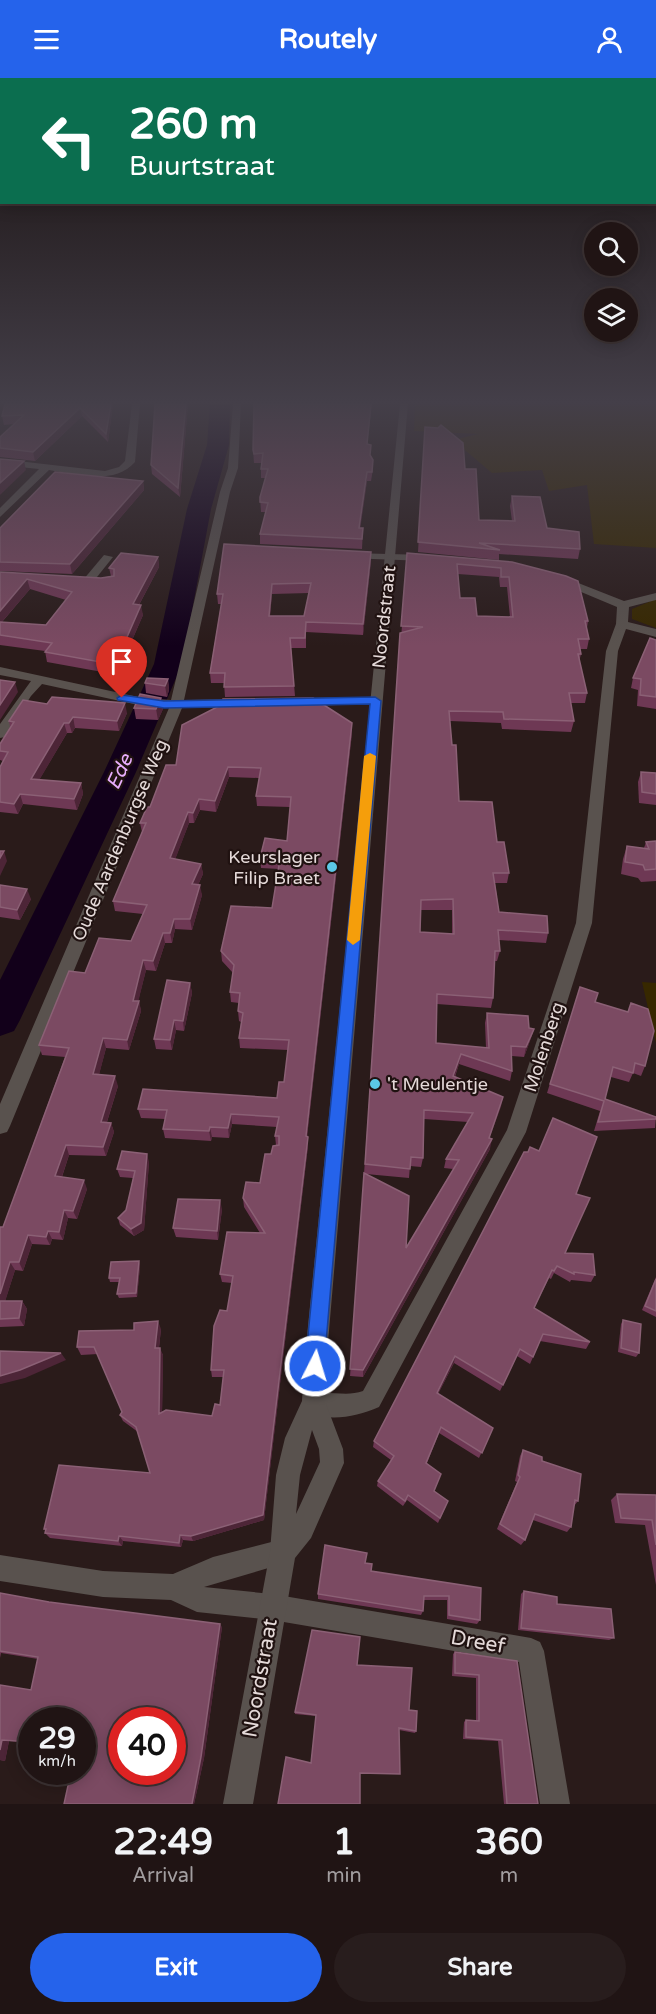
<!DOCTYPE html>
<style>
body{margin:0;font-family:"Varela Round",sans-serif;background:#281d1d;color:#f1f3f6;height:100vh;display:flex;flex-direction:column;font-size:22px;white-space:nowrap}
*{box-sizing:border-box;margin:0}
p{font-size:20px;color:#a29ea0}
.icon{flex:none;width:33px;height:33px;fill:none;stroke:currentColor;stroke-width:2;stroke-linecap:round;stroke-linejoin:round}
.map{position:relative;height:1726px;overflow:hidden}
.panel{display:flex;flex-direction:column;background:#201414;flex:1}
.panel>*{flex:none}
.banner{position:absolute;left:0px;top:0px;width:657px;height:126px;box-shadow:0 3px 15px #0003,0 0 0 2px #3d3334;background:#0b6e4f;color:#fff;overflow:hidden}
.tools{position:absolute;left:584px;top:144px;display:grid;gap:12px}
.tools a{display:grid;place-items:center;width:54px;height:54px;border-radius:50%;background:#201414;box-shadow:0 3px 15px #0003,0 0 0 2px #3d3334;font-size:30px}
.speed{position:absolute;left:18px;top:1629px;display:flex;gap:12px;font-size:30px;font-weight:700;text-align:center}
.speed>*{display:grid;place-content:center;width:78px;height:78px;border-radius:50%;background:#201414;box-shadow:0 3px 15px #0003,0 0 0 2px #3d3334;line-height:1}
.speed small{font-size:15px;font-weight:400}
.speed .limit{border:9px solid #d22;background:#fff;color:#111}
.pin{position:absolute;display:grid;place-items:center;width:51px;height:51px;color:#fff;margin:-62px -26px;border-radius:50% 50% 50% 0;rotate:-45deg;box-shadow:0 0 6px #0007}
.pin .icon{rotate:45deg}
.me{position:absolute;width:66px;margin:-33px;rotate:5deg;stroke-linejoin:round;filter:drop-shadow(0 0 4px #0008)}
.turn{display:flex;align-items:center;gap:21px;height:126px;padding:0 30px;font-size:27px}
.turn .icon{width:78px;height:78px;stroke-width:2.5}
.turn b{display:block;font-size:42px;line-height:51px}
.eta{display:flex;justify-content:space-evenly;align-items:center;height:102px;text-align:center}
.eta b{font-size:36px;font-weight:800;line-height:42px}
.button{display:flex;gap:12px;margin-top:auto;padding:12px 30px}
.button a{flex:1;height:69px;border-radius:36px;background:#2563eb;color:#fff;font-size:24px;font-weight:800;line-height:69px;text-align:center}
.button a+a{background:#281d1d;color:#f1f3f6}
header{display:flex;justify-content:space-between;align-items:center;height:78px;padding:0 30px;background:#2563eb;color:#fff;font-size:27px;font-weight:800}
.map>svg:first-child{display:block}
</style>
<header><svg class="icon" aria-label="menu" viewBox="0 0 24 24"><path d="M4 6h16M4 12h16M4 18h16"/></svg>Routely<svg class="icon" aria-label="person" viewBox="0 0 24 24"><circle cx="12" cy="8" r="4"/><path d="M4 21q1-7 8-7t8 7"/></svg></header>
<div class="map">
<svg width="656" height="1726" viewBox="0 0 656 1726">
<rect width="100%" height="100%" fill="#2a1b1a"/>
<g fill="#372800">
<path d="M415 326H656V470L594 466 587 407 549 413 542 392 492 395 453 362 478 356 414 353Z"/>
<path d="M656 521V550L632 541V531Z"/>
<path d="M642 904 656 905V965Z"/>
</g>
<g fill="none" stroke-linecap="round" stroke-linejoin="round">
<path fill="#12001a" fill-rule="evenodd" d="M210 326H230L229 367 211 431 182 586 136 694 20 942 14 953 0 958V902L104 694 154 586 187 431 207 367Z"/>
<g fill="#59524e" fill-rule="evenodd">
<path d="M132 326H140L135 384C114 408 76 396 49 392L0 439V430L39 391 0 387V381L105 393 119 389 125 383Z"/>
<path d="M233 326H241L238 390 230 414 184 622 246 621 253 625 246 629 182 630 10 1048 7 1054 0 1056V1026L169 630 143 628 42 606 31 618 5 659 0 660V646L31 603 0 597V589L143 620 171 622 220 414 228 390Z"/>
<path d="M350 475 427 477 432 480 427 483 346 480 345 478Z"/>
<path d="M104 477 113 479 93 504H85L83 502Z"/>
<path d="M555 499H563L624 523 656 515V522L629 529 628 544 656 551V559L626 551 618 573 592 845 526 1054 379 1329C356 1339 330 1344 306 1334L302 1326 306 1318C324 1310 344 1320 363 1313L507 1052 576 845 606 573 616 546 617 529 555 503Z"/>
<path d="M375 619 380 620V626L295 628 288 624 295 620Z"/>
<path d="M283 1461 292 1465 296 1474 292 1483 204 1509 272 1516 531 1560 540 1564 544 1573 570 1726H540L519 1584 272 1542 197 1534 171 1522 103 1519 0 1503V1477L103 1493 173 1496 213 1479Z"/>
</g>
<path fill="#59524e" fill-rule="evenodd" d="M400 326H408L326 1288V1326L343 1371 344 1385 311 1460 295 1480 253 1726H223L270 1474 276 1397 285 1360 302 1323 304 1288ZM312 1352 319 1371 320 1384 296 1436 300 1397Z"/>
</g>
<g fill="#6e3854" fill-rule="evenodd">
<path d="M5 326H113L108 364 82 338 35 383 0 379V359L14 346 4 347 2 338Z"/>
<path d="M155 326H188L180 419 152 396 151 387Z"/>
<path d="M372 326 367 366 373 391 371 403H367L360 450H363L362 471 260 466V456L266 434H261L260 419 266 400H261V391L262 385H254L253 372Z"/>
<path d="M425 349 465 391 479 442 512 443 510 428 512 418 547 450 580 471 578 481 499 476V482L418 474Z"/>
<path d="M143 403 144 412 72 496 0 493V450Z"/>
<path d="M407 475 512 484 588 543 587 550 589 561 587 571H580L581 576 579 584 587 615 585 625H571L574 643 571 654 502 651 501 645 450 643 452 667 459 723 497 764 509 795 507 805H495L499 834 548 855 546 865 499 862 500 873 497 883H495L493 920 491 930 437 926 436 965 486 970 485 945 487 935 529 950 534 951 531 960 524 979 512 978V993L510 1003 459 986 455 999 503 1019 489 1060 490 1071 363 1299 350 1298ZM458 496 499 499 500 509H507L510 539 477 538 460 520ZM421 832H452V856L420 854ZM424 1041 468 1044 446 1081 444 1090 453 1091 406 1170 366 1096 409 1100 410 1088 421 1089 423 1080Z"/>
<path d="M158 479 159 489 139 527 143 537 130 567 135 578 119 597 47 584 45 573 0 567V494L101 500 111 498 109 490ZM30 511 66 522 46 547 2 544Z"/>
<path d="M371 483 363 557 306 554V570H291L295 618 225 619 224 605H211L210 595 221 526H218L217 516ZM309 515 304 538H270L272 516Z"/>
<path d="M656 562V631L637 628 638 612 631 610 633 600Z"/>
<path d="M168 601 169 612 167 619 146 615 145 605Z"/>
<path d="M161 620 163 631 158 642 136 641 134 630Z"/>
<path d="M127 635 119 653 75 650 72 655H67L39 702 81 705 83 716 77 732 23 726 18 736 0 734V689L3 683 0 682V666L10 649 9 643Z"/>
<path d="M352 645V655L307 1059 308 1068 264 1442 193 1463 183 1462 181 1469 123 1463 122 1468 50 1460 45 1455 46 1453 44 1451 150 1395 138 1354 123 1343 120 1337 122 1334 98 1276 81 1277 77 1269 134 1252 161 1251 159 1270 163 1277 162 1334 212 1338 220 1327 223 1299H212L211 1292 227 1233 232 1205 222 1204 220 1196 260 1155 244 1129 243 1120 260 1105 271 1076 279 1067H276L275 1058 277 1049 232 1046 229 1060 212 1059 211 1063 165 1060 163 1051 165 1041 141 1040 138 1031 277 1020 284 1004 288 972 240 970 239 960 241 944 239 943 238 933 239 925 231 924 230 914 233 895 222 883 221 873 272 830 279 791 261 790 260 780 287 763 290 729 257 728 256 718 259 700 229 699 216 734 200 732 194 745H189L175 781 201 786 203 796 198 807 202 817 192 852 175 851 172 865H165L156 893 146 892 138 923H139L141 933 129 972 106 970 99 996 118 1008 107 1044 111 1045 114 1054 106 1078 69 1077 62 1099 87 1111 77 1141 68 1140 63 1162 52 1161 50 1167 32 1166 23 1193 15 1192 5 1223H22L27 1231 24 1248 0 1249V1149H3L65 979 42 977 39 967 85 895 131 863 143 836 115 833 113 823 142 754 140 745 176 687Z"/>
<path d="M641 694 656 695V727L639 725 638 704Z"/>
<path d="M656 763V803L641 804 638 800 621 796 623 781 627 768 644 770 646 764Z"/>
<path d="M0 807 31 821 20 842 0 839Z"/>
<path d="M190 905 192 915 184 953 176 952 172 972 156 971 154 961Z"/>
<path d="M580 909 595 924 645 988 641 998 633 995 629 1004 611 999 605 1021 656 1039 655 1050 594 1053 600 1033 547 1015Z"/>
<path d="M149 1084 144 1152 134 1158 120 1147 118 1140 126 1132 133 1100 120 1099 117 1091Z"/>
<path d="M576 1116 566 1175 595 1197 591 1204 571 1202 570 1204 554 1195 551 1201 549 1200 534 1230 590 1264 586 1271 540 1263 530 1286 517 1278 500 1313 454 1285 438 1316 493 1350 479 1380 439 1355 427 1385 434 1413 446 1428 438 1445 407 1422 403 1428 377 1408 378 1403 391 1382 373 1369 374 1363Z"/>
<path d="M222 1131 218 1162 176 1159 173 1150Z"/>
<path d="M139 1183 140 1188 137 1219 119 1220 117 1216 119 1204H110L109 1200Z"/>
<path d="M656 1199V1239L642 1232Z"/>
<path d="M623 1242 639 1275 636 1279 618 1274 621 1246Z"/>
<path d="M523 1372 542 1383 578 1423 574 1428 571 1449 567 1454 533 1442 525 1462 521 1467 497 1451 517 1404 515 1403 520 1378Z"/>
<path d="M617 1416 656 1417V1507L645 1447 615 1445 611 1422Z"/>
<path d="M365 1485 371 1493 481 1510 480 1542 477 1546 447 1541V1522H424L423 1533 421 1537 318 1521V1516Z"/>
<path d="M524 1513 557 1526 614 1560 609 1562 518 1552 521 1516Z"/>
<path d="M0 1515 49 1524 222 1549 204 1680 194 1726H64L82 1642H32V1665L9 1663 5 1683 0 1682V1607L31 1612 38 1581 1 1575 0 1580Z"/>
<path d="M455 1574 517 1583 538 1726H504L498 1663 463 1661 464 1644 466 1642 476 1643V1600L452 1598 453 1576Z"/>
<path d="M357 1587 409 1632 416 1653 415 1655 399 1652 400 1696 360 1695 311 1685 316 1638 295 1636V1634Z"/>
</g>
<g fill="#4d2537">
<path d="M111 326H113L108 364 106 356Z"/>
<path d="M186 326H188L180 419 178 410Z"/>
<path d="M80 330 82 338 35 383 33 374Z"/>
<path d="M24 383 26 392 0 417V405Z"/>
<path d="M367 394V403L359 460V450Z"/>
<path d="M143 403 144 412 72 496 70 486Z"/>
<path d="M371 474V483L363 557V546Z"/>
<path d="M158 479 159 489 134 536 133 526Z"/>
<path d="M27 501 30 511 0 546V533Z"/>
<path d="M272 506V516L269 548V538Z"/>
<path d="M141 527 143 537 126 576 133 568 135 578 119 597 117 587 124 566Z"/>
<path d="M168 601 169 612 167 619 165 608Z"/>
<path d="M15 604 18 614 0 642V627Z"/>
<path d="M161 620 163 631 158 642 156 631Z"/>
<path d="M125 625 127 635 119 653 117 643Z"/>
<path d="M73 639 75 650 72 655 69 645Z"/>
<path d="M64 645 67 655 34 711 31 701Z"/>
<path d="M352 645V655L306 1068V1058Z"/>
<path d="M228 689 229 699 216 734 215 723Z"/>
<path d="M81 705 83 716 77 732 74 721Z"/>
<path d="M20 716 23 726 18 736 14 726Z"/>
<path d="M199 721 200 732 194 745 193 735Z"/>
<path d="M188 734 189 745 172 790 170 780Z"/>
<path d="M4 773 7 783 0 798V780Z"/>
<path d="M201 786 203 796 194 816 192 806Z"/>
<path d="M200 807 202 817 192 852 190 841Z"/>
<path d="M27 811 31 821 20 842 17 832Z"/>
<path d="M174 841 175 851 172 865 170 855Z"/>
<path d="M163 855 165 865 156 893 153 883Z"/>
<path d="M143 882 146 892 136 933 133 923Z"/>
<path d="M190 905 192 915 184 953 183 943Z"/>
<path d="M139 923 141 933 129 972 127 962Z"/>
<path d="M174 942 176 952 172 972 170 962Z"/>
<path d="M534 951 531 960 524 979 526 969Z"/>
<path d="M103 960 106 970 97 1005 93 996Z"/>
<path d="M461 976 459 986 451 1008 453 998Z"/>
<path d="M115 998 118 1008 104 1053 101 1044Z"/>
<path d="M503 1019 501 1029 486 1069 489 1060Z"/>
<path d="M231 1036 232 1046 229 1060 228 1050Z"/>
<path d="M111 1045 114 1054 106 1078 103 1069Z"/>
<path d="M210 1049 212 1059 211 1063 209 1053Z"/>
<path d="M308 1059V1068L264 1442 193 1463 191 1458Z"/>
<path d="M492 1061 490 1071 363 1299V1292Z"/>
<path d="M66 1067 69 1077 59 1107 55 1098Z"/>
<path d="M147 1076 149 1084 144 1152 134 1158 131 1151Z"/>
<path d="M84 1102 87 1111 77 1141 73 1133Z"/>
<path d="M220 1122 222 1131 218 1162 217 1153Z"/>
<path d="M64 1132 68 1140 63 1162 59 1154Z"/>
<path d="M48 1153 52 1161 50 1167 46 1159Z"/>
<path d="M28 1157 32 1166 23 1193 19 1184Z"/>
<path d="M139 1183 140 1188 137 1219 136 1215Z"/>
<path d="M10 1184 15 1192 3 1230 0 1226V1216Z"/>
<path d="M22 1223 27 1231 24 1248 19 1240Z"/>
<path d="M158 1243 161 1251 158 1277 155 1270Z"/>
<path d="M160 1270 163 1277 162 1342 159 1336Z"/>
<path d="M61 1275 66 1282 25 1300 1 1306H0V1298Z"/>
<path d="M455 1278 454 1285 435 1321 437 1315Z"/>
<path d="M180 1457 183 1462 181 1469 179 1465Z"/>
<path d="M119 1458 123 1463 122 1468 118 1463Z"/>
<path d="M220 1546 222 1549 204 1680 194 1726H192Z"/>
<path d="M2 1662 9 1663 5 1683 0 1682V1672Z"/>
</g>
<g fill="#7b4a62" stroke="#8b6075" stroke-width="1.5" fill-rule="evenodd">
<path d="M5 326H111L106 356 80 330 33 374 0 370V359L24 337 2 338Z"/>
<path d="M155 326H186L178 410 151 387Z"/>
<path d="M254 326H371L367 366 371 367 370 377 373 382 372 394H367L359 450H363L362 461 260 456 268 425 260 424V419L268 391H261L263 375 254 376 253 372Z"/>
<path d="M441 347 463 365 465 391H476L479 442 515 443 512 418 540 419 547 450 579 454 580 471 479 465 500 472 418 464 425 349 438 350Z"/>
<path d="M0 381 24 383 0 405Z"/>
<path d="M55 394 143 403 70 486 0 484V450Z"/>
<path d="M224 466 371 474 363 546 306 544 305 560H290L294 608 224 609 225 595H210L223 516H217ZM311 505 304 538H269L272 506Z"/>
<path d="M121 475 158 479 133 526 141 527 124 566 133 568 117 587 45 574 52 565 0 557V544L46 547 72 514 27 501 0 533V494L101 500 114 498V491L109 490Z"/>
<path d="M407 475 512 484 566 498 578 503 588 543H585L589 561H578L581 576H578L587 615H569L574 643 504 641 503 634 449 633 452 667H456L459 723 492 724 497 764H504L509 795H493L499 834 547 838 548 855 498 852 500 873H495L493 920 437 916 436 965 489 970 487 935 528 938 529 950 534 951 526 969 511 968 512 993 461 976 453 998 503 1019 489 1060 492 1061 363 1292 350 1291 364 1095 409 1118 406 1170 459 1082 446 1081 473 1035 424 1032 423 1080 411 1079 410 1091 365 1086 400 555 423 549 401 548ZM457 486 501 490V499H509L513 539 477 538 475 520H460ZM453 821 454 856 420 854 421 822Z"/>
<path d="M650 560 656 562V619L640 617 641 601 633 600Z"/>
<path d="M147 600 168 601 165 608 145 605Z"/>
<path d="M0 602 15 604 0 627Z"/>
<path d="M140 616 161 620 156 631 134 630Z"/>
<path d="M52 619 125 625 117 643 73 639 69 645H64L31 701 81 705 74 721 20 716 14 726 0 724V689L8 674 0 673V666L14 644 9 643 23 622 47 626Z"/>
<path d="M313 620 352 645 306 1058 308 1059 263 1437 191 1458 180 1457 179 1465 119 1458 118 1463 45 1455 46 1451H44L59 1387 150 1395 136 1349 120 1337 122 1334 94 1269H77L79 1253 134 1252V1245L158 1243 155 1270H160L159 1336 166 1332 212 1338 215 1326 220 1327 224 1292H211L214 1248 220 1232 227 1233 233 1198 220 1196 227 1154 265 1155 243 1120 246 1104 260 1105 265 1076H271L273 1068 279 1067V1058H275L279 1039 231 1036 228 1050 210 1049 209 1053 163 1051 167 1032 138 1031 143 1011 277 1020 279 1004H284L289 962 239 960 243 935 238 933 240 915 230 914 234 887 221 873 231 828 272 830 280 781 260 780 265 760 287 763 291 719 256 718 261 690 228 689 215 723 199 721 193 735 188 734 170 780 201 786 192 806 200 807 190 841H174L170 855H163L153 883 143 882 133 923H139L127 962 103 960 93 996 115 998 101 1044 111 1045 103 1069 66 1067 55 1098 84 1102 73 1133 64 1132 59 1154 48 1153 46 1159 28 1157 19 1184H10L0 1216V1149H3L69 970 39 967 69 893 85 895 99 860 131 863 147 827 113 823 146 745H140L147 729H150L166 687H176L182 647 223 626V621Z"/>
<path d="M641 694 656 695V716L642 714Z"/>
<path d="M656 763V791L645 792 643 787 625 784 627 768 649 771 646 764Z"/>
<path d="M0 773H4L0 780Z"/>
<path d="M0 807 27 811 17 832 0 829Z"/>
<path d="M167 902 190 905 183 943 174 942 170 962 154 961Z"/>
<path d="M580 909 598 915 595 924 628 934 631 925 648 931 654 953 645 988 635 985 633 995 613 989 605 1021 656 1039V1041L598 1044 604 1023 550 1006Z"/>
<path d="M553 1040 597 1059 576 1116 590 1120 565 1175 593 1176 595 1197 574 1194V1196L557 1188 554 1193 552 1192 534 1230 590 1264 543 1256 533 1279 520 1271 503 1307 455 1278 437 1315 493 1350 482 1375 441 1349 426 1385 441 1396 434 1413 448 1423 440 1440 408 1417 405 1423 378 1403 394 1378 374 1363 524 1074H528L530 1069 539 1073Z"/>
<path d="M122 1073 147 1076 141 1145 131 1151 118 1140 126 1132 135 1093 117 1091Z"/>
<path d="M178 1121 220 1122 217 1153 173 1150Z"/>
<path d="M139 1183 136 1215 117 1216 120 1200H109L111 1184Z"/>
<path d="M656 1201V1233L645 1228Z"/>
<path d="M0 1223H22L19 1240 0 1241Z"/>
<path d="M623 1242 641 1246 639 1275 621 1270Z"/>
<path d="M0 1273 61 1275 20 1292 0 1298Z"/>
<path d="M523 1372 542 1379V1383L581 1396 578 1423 575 1422 571 1449 535 1436 525 1462 500 1446 520 1399 518 1397Z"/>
<path d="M617 1416 656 1417V1467L652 1442 621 1440Z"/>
<path d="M325 1467 367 1475 365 1485 372 1486 371 1493 481 1510 480 1542 449 1537V1518H424L423 1533 318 1516Z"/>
<path d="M524 1513 557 1519V1526L611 1531 614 1560 521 1550Z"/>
<path d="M0 1515 49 1524 220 1546 201 1679 192 1726H64L71 1694H82V1642H32V1664L2 1662 0 1672V1607L31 1612 38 1579 0 1573ZM122 1642H172V1694H122Z"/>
<path d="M312 1552 360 1559 357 1587 412 1590 409 1632 417 1633 416 1653 399 1650 400 1696 360 1695V1726H278L286 1679 311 1685 316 1637 295 1634Z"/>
<path d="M455 1574 517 1583 538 1726H507L502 1662 466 1659V1642L479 1643V1597L455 1595Z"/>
</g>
<linearGradient id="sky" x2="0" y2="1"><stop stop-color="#170f0e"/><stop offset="0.57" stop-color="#443f49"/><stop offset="1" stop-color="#443f49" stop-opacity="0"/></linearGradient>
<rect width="656" height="568" fill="url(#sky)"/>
<path fill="#2563eb" stroke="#184099" stroke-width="1.5" d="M122 617 164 623 375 619 381 623 324 1288 321 1295 315 1298 308 1295 305 1288 370 626 164 630 118 622 117 620Z"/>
<path fill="#f59e0b" d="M370 675 376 678 360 862 353 867 347 862 364 678Z"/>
<g fill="#5bc8e6" stroke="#201211" stroke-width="2">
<circle cx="332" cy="789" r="6"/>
<circle cx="375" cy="1006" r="6"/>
</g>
<g text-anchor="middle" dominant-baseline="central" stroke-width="4.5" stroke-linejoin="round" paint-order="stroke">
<g font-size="18" fill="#e5dad9" stroke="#201211">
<text transform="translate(384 539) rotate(-84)">Noordstraat</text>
<text transform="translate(120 762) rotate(-67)">Oude Aardenburgse Weg</text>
<text transform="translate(544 969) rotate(-72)">Molenberg</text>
</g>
<g font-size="18" fill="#e5dad9" stroke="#201211" text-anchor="end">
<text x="320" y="779">Keurslager<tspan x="320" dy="21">Filip Braet</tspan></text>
<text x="387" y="1006" text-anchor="start">'t Meulentje</text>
</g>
<g font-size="20" font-style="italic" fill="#e8aefc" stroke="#201211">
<text transform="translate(120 694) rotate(-65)">Ede</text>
</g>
<g font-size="21" fill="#e5dad9" stroke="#201211">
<text transform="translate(478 1564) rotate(10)">Dreef</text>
<text transform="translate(260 1600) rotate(-80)">Noordstraat</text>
</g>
</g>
</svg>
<div class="tools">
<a><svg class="icon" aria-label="search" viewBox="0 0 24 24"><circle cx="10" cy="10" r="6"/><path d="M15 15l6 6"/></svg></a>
<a><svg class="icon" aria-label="layers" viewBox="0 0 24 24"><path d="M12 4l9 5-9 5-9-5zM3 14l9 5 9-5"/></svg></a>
</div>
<div class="speed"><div>29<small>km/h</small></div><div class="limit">40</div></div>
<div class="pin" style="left:122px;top:620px;background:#d93025"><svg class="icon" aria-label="arrive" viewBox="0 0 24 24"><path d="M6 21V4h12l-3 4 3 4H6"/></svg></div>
<svg class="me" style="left:315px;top:1288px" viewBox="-20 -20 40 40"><circle r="17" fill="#2563eb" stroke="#fff" stroke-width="3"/><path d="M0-11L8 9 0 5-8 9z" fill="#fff"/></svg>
<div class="banner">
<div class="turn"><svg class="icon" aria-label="left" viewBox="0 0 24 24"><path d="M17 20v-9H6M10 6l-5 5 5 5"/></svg><div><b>260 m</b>Buurtstraat</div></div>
</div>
</div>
<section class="panel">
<div class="eta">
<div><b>22:49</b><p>Arrival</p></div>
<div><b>1</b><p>min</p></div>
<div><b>360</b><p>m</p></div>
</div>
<div class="button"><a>Exit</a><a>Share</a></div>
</section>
